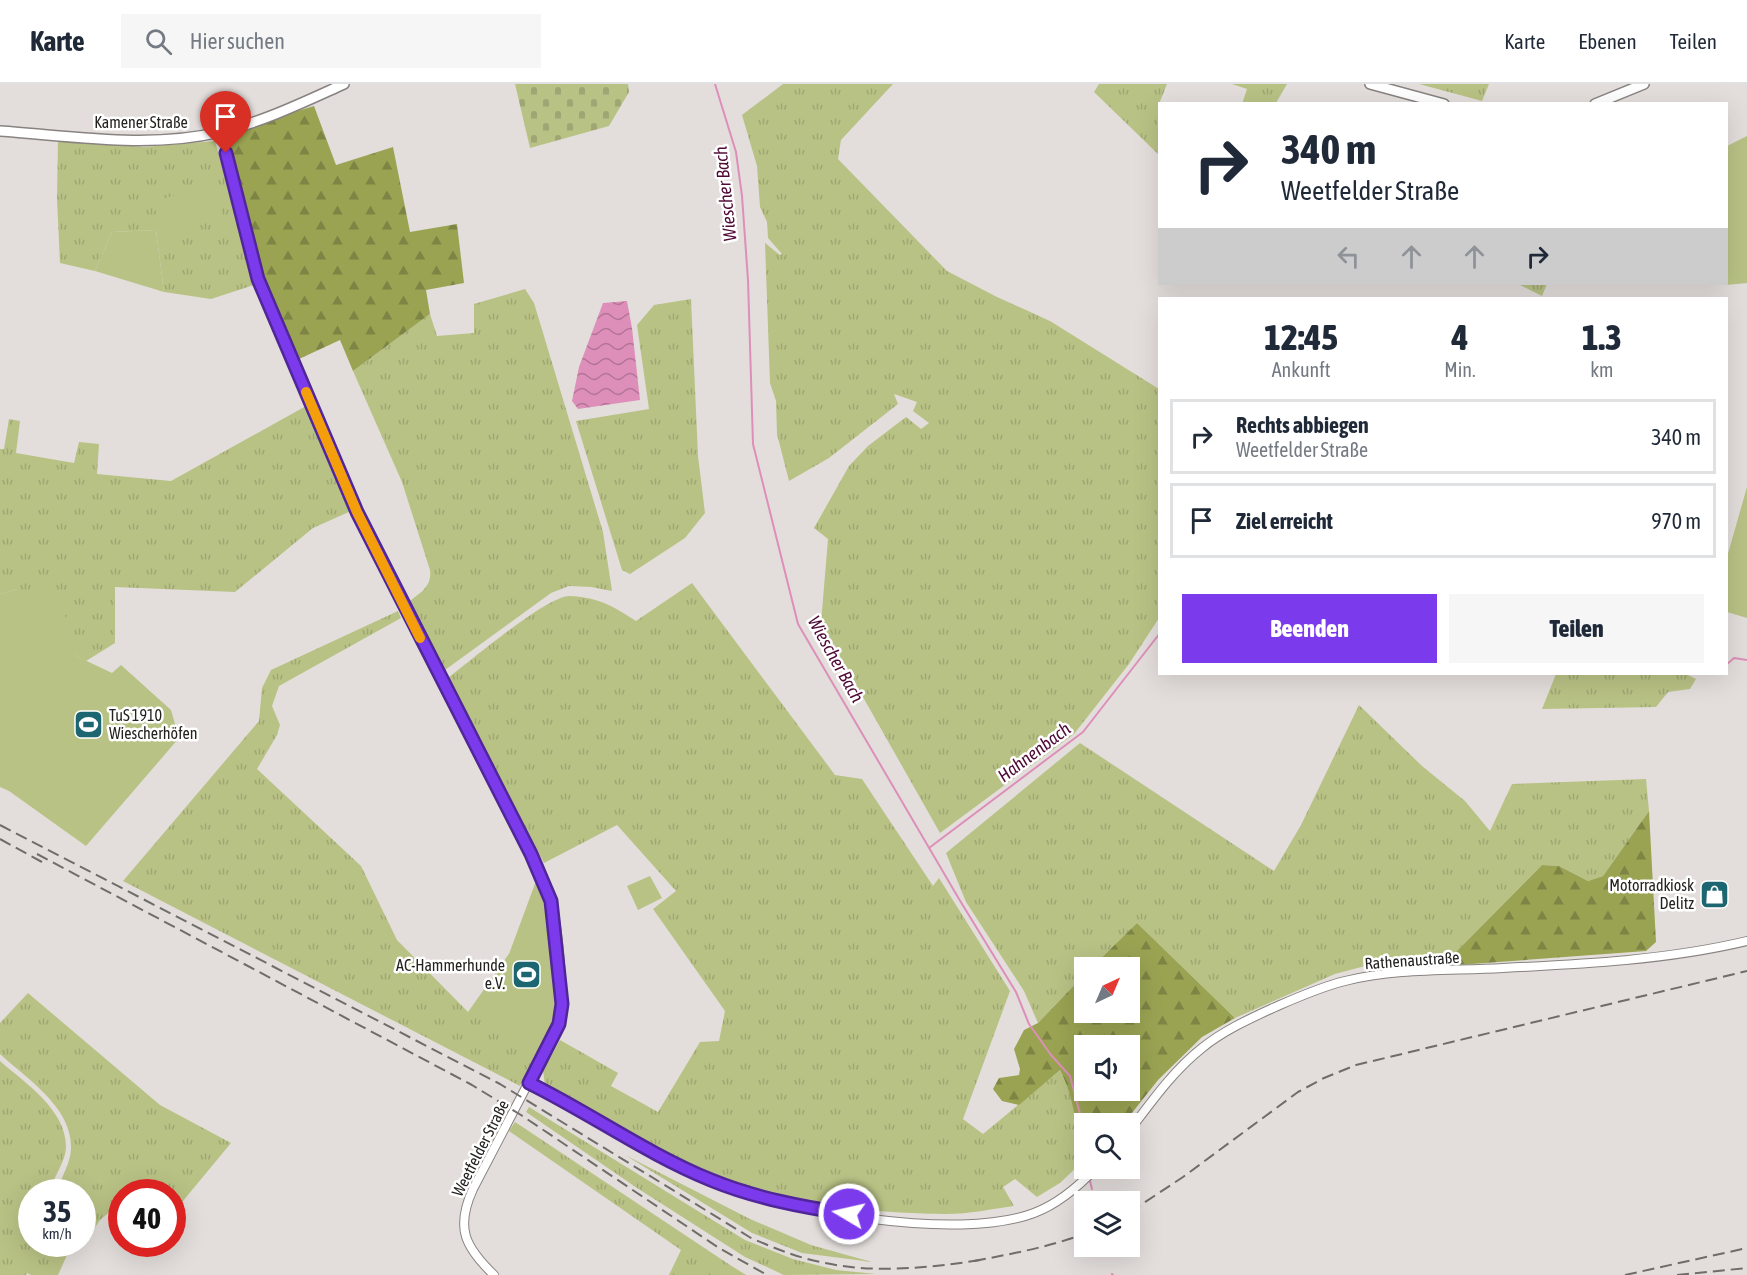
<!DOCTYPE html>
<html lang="de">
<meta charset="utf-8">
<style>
body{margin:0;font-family:"Asap Condensed",sans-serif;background:#f6f6f7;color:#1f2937;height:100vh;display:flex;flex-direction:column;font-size:22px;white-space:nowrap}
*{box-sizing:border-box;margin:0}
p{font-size:20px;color:#747a83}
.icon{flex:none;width:33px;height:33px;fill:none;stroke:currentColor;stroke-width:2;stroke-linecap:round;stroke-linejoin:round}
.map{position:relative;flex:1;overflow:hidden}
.panel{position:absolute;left:1158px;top:213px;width:570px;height:378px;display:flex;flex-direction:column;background:#fff;border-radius:0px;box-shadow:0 6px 24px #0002}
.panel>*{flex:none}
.guide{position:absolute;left:1158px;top:18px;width:570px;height:183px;border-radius:0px;box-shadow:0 6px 24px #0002;background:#fff;color:#1f2937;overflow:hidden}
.needle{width:39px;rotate:44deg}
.controls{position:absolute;left:1074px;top:873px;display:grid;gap:12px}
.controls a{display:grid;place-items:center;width:66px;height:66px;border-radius:0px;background:#fff;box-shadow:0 6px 24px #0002;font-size:30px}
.speed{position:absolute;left:18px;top:1095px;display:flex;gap:12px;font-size:30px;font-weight:700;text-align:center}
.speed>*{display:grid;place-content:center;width:78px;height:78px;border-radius:50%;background:#fff;box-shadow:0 6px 24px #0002;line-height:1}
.speed small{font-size:15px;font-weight:400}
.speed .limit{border:9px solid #d22;background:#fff;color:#111}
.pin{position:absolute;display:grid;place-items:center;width:51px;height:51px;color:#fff;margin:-62px -26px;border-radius:50% 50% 50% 0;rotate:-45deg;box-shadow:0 0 6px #0007}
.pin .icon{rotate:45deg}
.me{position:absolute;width:66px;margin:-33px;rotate:279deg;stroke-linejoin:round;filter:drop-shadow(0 0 4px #0008)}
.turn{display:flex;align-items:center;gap:21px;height:126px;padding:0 24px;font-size:27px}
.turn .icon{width:78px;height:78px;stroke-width:2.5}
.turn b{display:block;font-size:42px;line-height:51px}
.lanes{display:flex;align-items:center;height:57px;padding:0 24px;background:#0003;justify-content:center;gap:30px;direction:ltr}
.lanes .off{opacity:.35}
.eta{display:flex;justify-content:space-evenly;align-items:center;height:102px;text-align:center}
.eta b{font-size:36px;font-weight:800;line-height:42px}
.cta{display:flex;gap:12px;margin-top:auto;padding:12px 24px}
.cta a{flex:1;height:69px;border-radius:0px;background:#7c3aed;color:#fff;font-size:24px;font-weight:800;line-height:69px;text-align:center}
.cta a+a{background:#f6f6f7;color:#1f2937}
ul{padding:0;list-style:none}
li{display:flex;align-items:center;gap:18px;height:75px;margin:0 12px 9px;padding:0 12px;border:3px solid #e0e1e3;border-radius:0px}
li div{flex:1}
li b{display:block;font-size:22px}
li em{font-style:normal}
header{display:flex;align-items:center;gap:36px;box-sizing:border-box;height:84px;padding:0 30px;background:#fff;border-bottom:2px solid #e0e1e3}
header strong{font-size:28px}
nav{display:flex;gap:33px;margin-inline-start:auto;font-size:21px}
.search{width:420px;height:54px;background:#f6f6f7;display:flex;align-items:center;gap:15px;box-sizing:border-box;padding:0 21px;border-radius:0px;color:#747a83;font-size:22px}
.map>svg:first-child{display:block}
</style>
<header>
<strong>Karte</strong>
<div class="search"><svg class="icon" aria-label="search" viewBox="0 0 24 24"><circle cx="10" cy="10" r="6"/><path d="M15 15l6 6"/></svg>Hier suchen</div>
<nav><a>Karte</a><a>Ebenen</a><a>Teilen</a></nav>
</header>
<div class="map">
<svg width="1747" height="1191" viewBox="0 0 1747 1191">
<defs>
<pattern id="grass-tufts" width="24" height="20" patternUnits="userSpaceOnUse" patternTransform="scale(1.5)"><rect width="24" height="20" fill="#b9c285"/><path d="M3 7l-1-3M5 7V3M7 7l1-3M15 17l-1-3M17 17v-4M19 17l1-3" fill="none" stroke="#9fa673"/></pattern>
<pattern id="forest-firs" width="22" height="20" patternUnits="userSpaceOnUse" patternTransform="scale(1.5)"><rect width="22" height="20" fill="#99a352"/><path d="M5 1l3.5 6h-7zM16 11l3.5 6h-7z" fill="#7d8444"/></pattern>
<pattern id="cemetery-stones" width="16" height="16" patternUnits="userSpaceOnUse" patternTransform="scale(1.5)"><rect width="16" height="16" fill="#b9c285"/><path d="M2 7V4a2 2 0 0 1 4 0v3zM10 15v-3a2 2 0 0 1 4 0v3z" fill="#9fa673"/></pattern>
<pattern id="water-waves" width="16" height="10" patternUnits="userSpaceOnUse" patternTransform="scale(1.5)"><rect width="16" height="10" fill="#dd8fb9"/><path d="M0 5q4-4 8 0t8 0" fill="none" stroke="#b37496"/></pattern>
</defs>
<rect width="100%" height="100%" fill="#e3dedb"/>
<g fill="url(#grass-tufts)">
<path d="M783 0H893L841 56 838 75 947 187 997 213 1050 237 1159 305V534L1129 580 1074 650 940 749 821 539 828 455 814 444 849 382 868 362 906 333 921 345 929 339 913 327 917 318 894 310 898 320 829 374 789 397 777 350 776 317 770 299 765 159 780 171 782 170 768 154 767 138 760 123 757 82 742 31Z"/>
<path d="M1099 0H1167L1159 20V71L1094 8Z"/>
<path d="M1232 0H1287L1276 19 1242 20 1247 5Z"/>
<path d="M1419 0H1489L1482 17Z"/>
<path d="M58 55 143 63 215 57 254 201 211 215 164 208 156 146 112 148 95 187 60 179 57 115Z"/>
<path d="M1518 200H1547L1542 212Z"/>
<path d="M525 205 534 219 603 448 612 507 591 503 569 502 551 509 445 586 409 518C421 508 432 503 430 486L402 398 353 287 430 230 437 252 474 249V220Z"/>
<path d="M691 215 698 372 705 429 685 454 630 490 622 486 576 337 649 325 637 241 654 221Z"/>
<path d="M306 322 351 427 313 444 235 508 115 503V559L86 577 74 571 17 505 0 510V365H4L9 335 20 337 16 369 74 379 79 358 99 360 97 390 171 397Z"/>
<path d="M692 499 835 691 862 695 933 802 939 794 1010 907 963 1035 983 1050 1060 986C1071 1008 1081 1041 1074 1066L1081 1079 1060 1099 1037 1113 1015 1095 1003 1103 1014 1122C992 1125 969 1130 946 1130 877 1129 802 1122 736 1098 669 1074 607 1035 545 1001L543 987 560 956 618 989 611 1002 658 1028 700 958 719 957 725 927 653 825 676 807 617 741 544 779 448 594C469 578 547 512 569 512 598 513 613 522 636 537Z"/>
<path d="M398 527 401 534 279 602 272 622 280 641 277 651 257 685 361 782 397 856 468 928 509 870 548 949 520 1002 123 797 259 637 262 604 271 586Z"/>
<path d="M1556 590H1686L1696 595 1690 605 1668 608 1656 623 1542 625Z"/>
<path d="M1359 621 1422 682 1465 717 1490 747 1512 700 1646 695 1649 727 1603 792 1588 797 1559 782 1542 781 1449 875 1380 878 1335 890 1235 934 1137 839 1092 883 1084 884V891L1038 939 1024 907 966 818 946 769 1080 659 1274 787 1301 741Z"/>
<path d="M28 909 160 1021 231 1059 173 1129 172 1108H122L121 1128 113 1125 100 1136 92 1148 83 1145 82 1108H58C60 1093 71 1080 71 1064 72 1023 27 995 0 970V939Z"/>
<path d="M0 977C25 999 67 1026 66 1064 65 1080 52 1093 51 1108H32V1160H72L58 1191H31L27 1189 26 1191H0Z"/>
<path d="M529 1023 745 1156 793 1175 836 1186 876 1190 784 1191 745 1173 637 1104 526 1028Z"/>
<path d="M515 1038 727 1179 746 1191H669L681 1166 509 1047Z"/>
<path d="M625 1071 750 1135 811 1161 872 1178 802 1169 752 1149Z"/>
</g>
<g fill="url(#forest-firs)" fill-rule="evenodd">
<path d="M314 22 336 81 393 63 410 148 457 140 464 199 426 206 430 230 353 287 340 256 299 275 266 203 224 49Z"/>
<path d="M1649 727 1656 858 1646 867 1458 881 1449 875 1542 781 1559 782 1588 797 1603 792Z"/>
<path d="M1137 839 1235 934 1202 953 1158 996 1124 1039 1084 1040V1078L1081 1079 1074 1066C1080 1043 1071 1007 1060 986L1019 1021 1002 1017 993 1005 999 994 1019 991 1020 985 1014 965 1024 946 1038 939 1084 891V928H1130V884L1092 883ZM1084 962H1130V1006H1084Z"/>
</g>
<path fill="url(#cemetery-stones)" d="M515 0H628L629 8 609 42 530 64Z"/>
<g fill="#b9c285">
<path d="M1747 52V199L1726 201 1727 62Z"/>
<path d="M213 99 224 133 163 151 153 118Z"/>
<path d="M156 146 164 208 95 187 112 148Z"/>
<path d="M1747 403V534L1727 528V473Z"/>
<path d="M17 505 37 507 63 528 78 558 74 571 112 589 121 581 171 626 179 654 86 762 9 707 0 703V510Z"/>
<path d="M650 792 662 814 638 826 627 802Z"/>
<path d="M536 797 548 820 558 909 555 940 535 973 469 928 509 870Z"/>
</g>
<path fill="url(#water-waves)" d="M627 217 632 244 640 316 578 325 572 317 579 283 603 219Z"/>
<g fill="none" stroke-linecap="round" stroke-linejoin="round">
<g stroke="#dd8fb9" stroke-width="2">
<path d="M715 0 736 68 742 112 748 196 753 360 798 540 959 815 1016 908 1029 940 1051 971 1070 992 1083 1041 1084 1073"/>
<path d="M1726 581 1734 574 1747 576"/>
<path d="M1705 590H1711"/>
<path d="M929 764 1083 648 1160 549"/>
<path d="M1090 1097 1092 1105"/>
<path d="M1112 1190 1113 1191"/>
</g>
<defs>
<g id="minor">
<path d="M221 48 258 195 357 428 531 769C538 785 547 800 551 816 558 844 565 913 559 940L473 1105C455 1144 465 1163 494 1191"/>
<path d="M529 999C590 1029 646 1069 709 1095 784 1127 958 1158 1034 1129 1058 1120 1078 1103 1096 1084"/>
<path d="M1130 1046C1152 1017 1173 987 1202 964 1223 947 1247 936 1273 924 1296 914 1320 903 1345 897 1396 884 1451 887 1503 884 1585 880 1667 876 1747 857"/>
</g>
<g id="major">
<path d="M1370 0 1444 20"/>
<path d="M1595 20 1644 0"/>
<path d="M0 47C72 52 149 65 220 48 263 38 304 18 344 0"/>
</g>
</defs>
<use href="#minor" stroke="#888380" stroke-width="10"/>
<use href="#major" stroke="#888380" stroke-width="12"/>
<use href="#minor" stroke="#fff" stroke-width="8"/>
<use href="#major" stroke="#fff" stroke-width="9"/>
<g stroke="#6f6c6a" stroke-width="2" stroke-dasharray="12 6" stroke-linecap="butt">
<path d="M0 741 500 1000 751 1154C774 1164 796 1173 820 1178 874 1190 927 1184 981 1176"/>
<path d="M0 755 42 778"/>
<path d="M37 770 472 1001 521 1031 719 1164 767 1191"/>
<path d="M1130 1128 1183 1093 1298 1008 1324 994 1356 981 1747 887"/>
<path d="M974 1177C1011 1170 1049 1163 1084 1150"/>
<path d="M1625 1191 1747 1164"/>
<path d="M1677 1191 1747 1184"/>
</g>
</g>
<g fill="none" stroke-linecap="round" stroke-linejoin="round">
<defs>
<path id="route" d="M226 69 258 195 357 428 531 770 551 817 562 920 559 940 529 999C590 1029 647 1070 711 1096 755 1114 802 1123 849 1130"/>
</defs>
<use href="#route" stroke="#51269a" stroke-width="15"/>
<use href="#route" stroke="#7c3aed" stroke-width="10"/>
<path stroke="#f59e0b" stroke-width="10" d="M306 308 357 428 420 554"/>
</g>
<defs>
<symbol id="stadium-square" viewBox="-11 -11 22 22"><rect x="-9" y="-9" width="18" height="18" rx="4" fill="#1c6672" stroke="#fff"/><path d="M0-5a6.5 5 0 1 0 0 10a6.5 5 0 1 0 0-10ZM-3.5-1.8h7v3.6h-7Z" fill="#fff"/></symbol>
<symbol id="shop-square" viewBox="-11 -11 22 22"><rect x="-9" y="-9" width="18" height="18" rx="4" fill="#1c6672" stroke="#fff"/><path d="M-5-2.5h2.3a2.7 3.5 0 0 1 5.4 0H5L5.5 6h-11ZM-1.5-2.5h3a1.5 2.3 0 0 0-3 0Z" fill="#fff"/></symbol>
</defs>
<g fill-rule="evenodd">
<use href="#stadium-square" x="72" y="624" width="33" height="33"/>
<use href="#shop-square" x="1698" y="794" width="33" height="33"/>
<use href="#stadium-square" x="510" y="874" width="33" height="33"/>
</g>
<g text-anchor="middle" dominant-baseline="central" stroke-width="5" stroke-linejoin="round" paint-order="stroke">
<g font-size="16" fill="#242220" stroke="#fff">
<text x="141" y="38">Kamener Straße</text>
<text transform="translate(1412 876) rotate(-4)">Rathenaustraße</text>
<text transform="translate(480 1064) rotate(-63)">Weetfelder Straße</text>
</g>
<g font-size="16" fill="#242220" stroke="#fff" text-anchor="end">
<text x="109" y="631" text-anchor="start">TuS 1910<tspan x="109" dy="18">Wiescherhöfen</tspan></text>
<text x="1694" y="801">Motorradkiosk<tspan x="1694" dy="18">Delitz</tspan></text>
<text x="505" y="881">AC-Hammerhunde<tspan x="505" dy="18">e.V.</tspan></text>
</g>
<g font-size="18" font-style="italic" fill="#4e0935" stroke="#fff">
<text transform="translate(725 110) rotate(-96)">Wiescher Bach</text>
<text transform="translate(836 575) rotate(61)">Wiescher Bach</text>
<text transform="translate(1034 668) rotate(-37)">Hahnenbach</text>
</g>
</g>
</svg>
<div class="controls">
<a><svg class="needle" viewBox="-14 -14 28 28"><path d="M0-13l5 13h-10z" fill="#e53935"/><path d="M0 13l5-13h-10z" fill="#747a83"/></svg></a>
<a><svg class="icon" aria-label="sound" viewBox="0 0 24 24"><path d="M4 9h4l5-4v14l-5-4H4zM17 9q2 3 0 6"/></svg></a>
<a><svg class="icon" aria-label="search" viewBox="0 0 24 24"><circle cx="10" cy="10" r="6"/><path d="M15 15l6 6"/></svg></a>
<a><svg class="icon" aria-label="layers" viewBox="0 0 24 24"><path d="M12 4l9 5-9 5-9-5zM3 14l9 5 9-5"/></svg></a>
</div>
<div class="speed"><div>35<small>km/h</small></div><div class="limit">40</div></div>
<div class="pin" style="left:226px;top:69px;background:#d93025"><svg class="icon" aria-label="arrive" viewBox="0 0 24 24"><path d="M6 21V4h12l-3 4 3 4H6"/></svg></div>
<svg class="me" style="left:849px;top:1130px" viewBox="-20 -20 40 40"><circle r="17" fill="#7c3aed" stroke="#fff" stroke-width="3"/><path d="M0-11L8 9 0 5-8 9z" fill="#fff"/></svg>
<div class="guide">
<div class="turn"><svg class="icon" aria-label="right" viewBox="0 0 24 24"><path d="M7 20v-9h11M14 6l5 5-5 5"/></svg><div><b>340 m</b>Weetfelder Straße</div></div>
<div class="lanes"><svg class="icon off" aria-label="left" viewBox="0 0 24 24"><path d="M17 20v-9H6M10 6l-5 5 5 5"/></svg><svg class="icon off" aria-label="ahead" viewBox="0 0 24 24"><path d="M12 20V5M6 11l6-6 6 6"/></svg><svg class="icon off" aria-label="ahead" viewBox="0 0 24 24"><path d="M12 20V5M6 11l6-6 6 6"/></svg><svg class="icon" aria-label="right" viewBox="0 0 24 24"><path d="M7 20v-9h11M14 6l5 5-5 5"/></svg></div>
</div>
<section class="panel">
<div class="eta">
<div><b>12:45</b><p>Ankunft</p></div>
<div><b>4</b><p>Min.</p></div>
<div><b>1.3</b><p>km</p></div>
</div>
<ul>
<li><svg class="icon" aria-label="right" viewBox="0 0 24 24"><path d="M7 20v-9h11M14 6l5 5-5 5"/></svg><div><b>Rechts abbiegen</b><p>Weetfelder Straße</p></div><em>340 m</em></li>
<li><svg class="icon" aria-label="arrive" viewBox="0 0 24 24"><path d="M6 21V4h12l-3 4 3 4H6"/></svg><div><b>Ziel erreicht</b></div><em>970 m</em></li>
</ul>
<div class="cta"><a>Beenden</a><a>Teilen</a></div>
</section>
</div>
